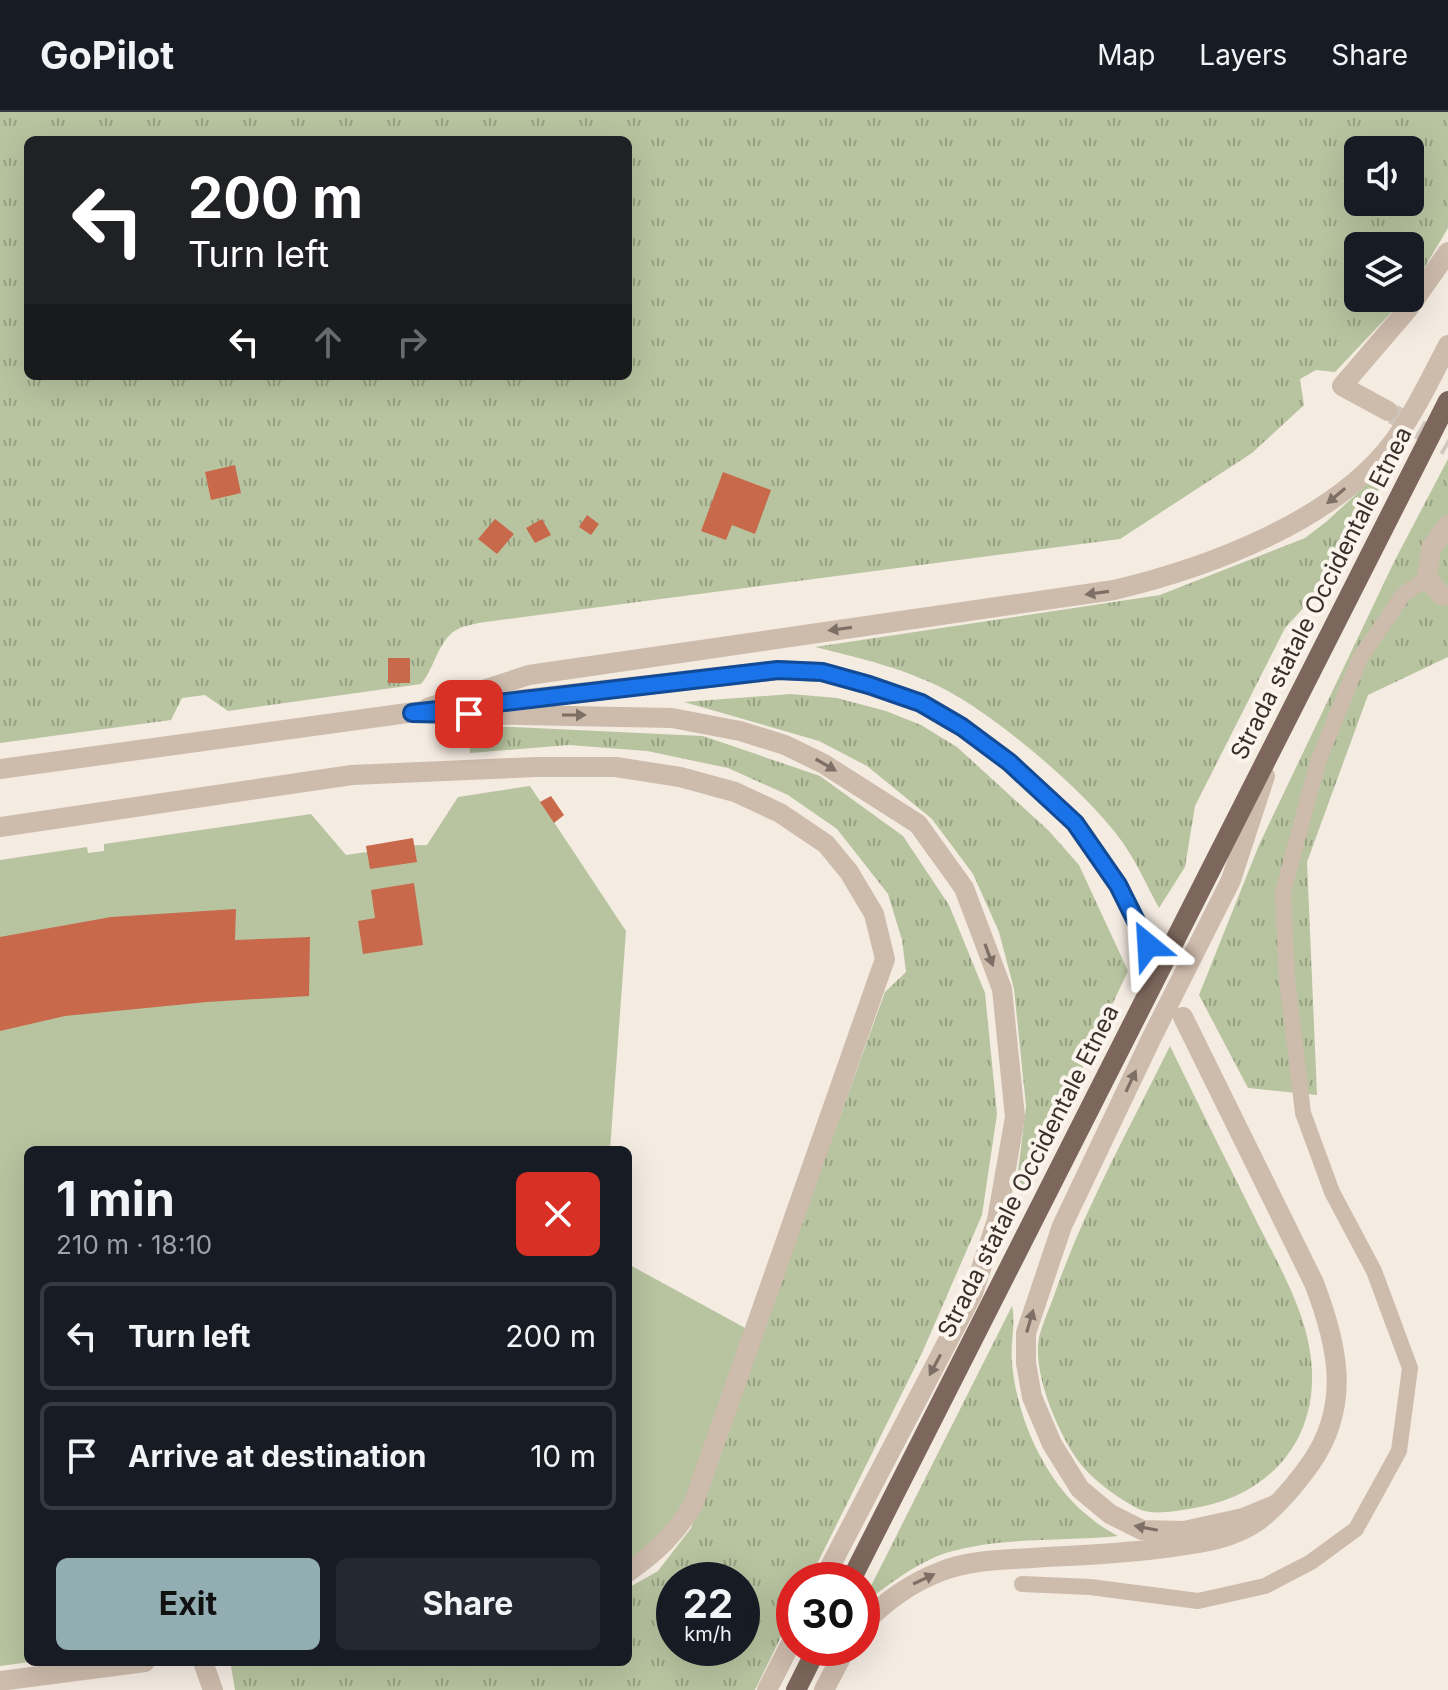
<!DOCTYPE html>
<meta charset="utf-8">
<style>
body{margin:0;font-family:Inter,sans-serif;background:#242831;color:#f1f3f6;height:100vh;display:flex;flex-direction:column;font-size:30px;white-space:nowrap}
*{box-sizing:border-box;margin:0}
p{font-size:26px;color:#9ea1a6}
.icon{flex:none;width:44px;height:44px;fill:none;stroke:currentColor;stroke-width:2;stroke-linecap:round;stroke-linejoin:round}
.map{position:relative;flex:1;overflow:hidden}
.sheet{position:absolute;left:24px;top:1034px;width:608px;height:520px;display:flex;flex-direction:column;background:#171b24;border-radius:12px;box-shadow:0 8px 32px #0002}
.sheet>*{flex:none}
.top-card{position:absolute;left:24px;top:24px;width:608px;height:244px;border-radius:12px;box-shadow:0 8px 32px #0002;background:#202124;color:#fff;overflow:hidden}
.buttons{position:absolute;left:1344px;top:24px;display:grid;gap:16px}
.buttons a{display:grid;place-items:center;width:80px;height:80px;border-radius:12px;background:#171b24;box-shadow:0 8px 32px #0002;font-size:40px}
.speed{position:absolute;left:656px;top:1450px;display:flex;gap:16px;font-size:40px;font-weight:700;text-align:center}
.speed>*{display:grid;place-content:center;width:104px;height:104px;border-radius:50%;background:#171b24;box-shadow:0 8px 32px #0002;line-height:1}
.speed small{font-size:20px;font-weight:400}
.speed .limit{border:12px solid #d22;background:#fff;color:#111}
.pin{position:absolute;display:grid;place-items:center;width:68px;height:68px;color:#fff;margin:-34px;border-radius:16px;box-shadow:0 4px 12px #0006}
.me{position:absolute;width:88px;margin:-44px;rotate:333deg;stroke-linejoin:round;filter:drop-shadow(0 0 6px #0008)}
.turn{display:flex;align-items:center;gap:28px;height:168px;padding:0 32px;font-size:36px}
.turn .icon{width:104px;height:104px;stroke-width:2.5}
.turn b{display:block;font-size:56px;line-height:68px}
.lanes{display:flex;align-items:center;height:76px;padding:0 32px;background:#0003;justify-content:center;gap:40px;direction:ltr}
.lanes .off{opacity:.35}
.round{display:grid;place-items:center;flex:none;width:84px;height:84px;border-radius:12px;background:#242831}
.overview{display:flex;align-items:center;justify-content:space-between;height:136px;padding:0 32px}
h1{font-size:48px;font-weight:700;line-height:60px}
.cta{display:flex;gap:16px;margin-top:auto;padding:16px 32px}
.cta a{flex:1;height:92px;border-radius:12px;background:#92aeb2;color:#111;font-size:32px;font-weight:700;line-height:92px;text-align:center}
.cta a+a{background:#242831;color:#f1f3f6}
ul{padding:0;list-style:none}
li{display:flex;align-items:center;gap:24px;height:108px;margin:0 16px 12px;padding:0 16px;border:4px solid #363941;border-radius:12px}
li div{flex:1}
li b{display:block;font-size:30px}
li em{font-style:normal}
header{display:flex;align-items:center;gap:48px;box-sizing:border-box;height:112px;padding:0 40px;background:#171b24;border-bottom:2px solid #363941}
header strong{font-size:38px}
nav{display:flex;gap:44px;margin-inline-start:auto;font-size:28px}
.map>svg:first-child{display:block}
</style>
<header>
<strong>GoPilot</strong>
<nav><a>Map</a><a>Layers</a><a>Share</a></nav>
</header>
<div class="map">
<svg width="1448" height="1578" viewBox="0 0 1448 1578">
<defs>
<pattern id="grass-tufts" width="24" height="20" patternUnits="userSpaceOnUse" patternTransform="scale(2)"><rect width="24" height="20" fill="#b8c4a0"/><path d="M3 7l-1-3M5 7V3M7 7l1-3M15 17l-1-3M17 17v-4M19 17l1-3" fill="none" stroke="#97a083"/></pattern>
</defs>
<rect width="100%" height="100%" fill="#f4ebe1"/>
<g fill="url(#grass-tufts)" fill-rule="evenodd">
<path d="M0 0H1448V116L1410 180V134H1358V186H1405L1335 260 1316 258 1300 267 1304 293 1252 341 1120 427 478 511C472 513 463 514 458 517 438 527 435 556 421 572L228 599 205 583 182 586 171 608 0 631ZM28 28H628V264H28ZM1358 38H1410V90H1358Z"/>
<path d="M1448 347V545L1368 583 1307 750 1317 983 1248 976 1199 883 1259 733 1394 450Z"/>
<path d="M1376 364 1383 370 1330 467 1285 516 1195 694 1185 755 1159 796C1147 774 1137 751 1123 731 1089 682 1001 608 948 579 907 557 860 546 815 535L1160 483 1305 426 1326 410Z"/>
<path d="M791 582 837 586 886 599 921 613 957 635 1049 719 1079 753 1128 859 1025 1077 1017 1068 1026 994 1014 877 999 820 973 762 932 707 867 654 819 629 684 590Z"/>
<path d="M468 613 703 624 820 664 903 724 949 793 985 881 997 1002 982 1103 922 1241 809 1468H794V1498L755 1578H235L231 1554 255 1550H628V1476L658 1459 691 1416 885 880 906 860 902 828 888 782 837 717 788 683 728 656 647 639 569 633 470 641ZM674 1468H742V1536H674Z"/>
<path d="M1170 934C1197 990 1225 1046 1253 1102 1277 1151 1310 1203 1312 1259 1315 1336 1262 1387 1189 1397 1176 1399 1154 1403 1141 1398 1122 1389 1097 1371 1083 1355 1060 1327 1032 1262 1039 1226 1043 1209 1052 1191 1057 1175 1087 1092 1131 1013 1170 934Z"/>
<path d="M1012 1194C1016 1212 1010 1231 1012 1250 1016 1305 1046 1373 1092 1407 1100 1414 1109 1419 1118 1424 1062 1430 1001 1424 946 1441 915 1451 888 1474 862 1492Z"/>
</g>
<g fill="#b8c4a0">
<path d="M530 674 626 819 610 1038H28L30 1550 0 1554V748L87 735 88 741 104 739V732L311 702 346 743 367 740 366 734 427 733 458 685Z"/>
<path d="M628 1152 747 1217 693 1376 668 1416 628 1449Z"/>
</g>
<g fill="#c8694b">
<path d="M235 353 241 381 211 388 205 360Z"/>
<path d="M723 360 771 378 755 422 732 413 726 428 701 419Z"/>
<path d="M587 403 599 412 591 423 579 415Z"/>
<path d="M495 407 514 422 497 442 478 427Z"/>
<path d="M542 407 551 423 535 431 526 416Z"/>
<rect x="388" y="546" width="22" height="25"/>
<path d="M551 684 564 703 554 711 540 690Z"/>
<path d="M413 726 417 750 370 757 366 734Z"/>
<path d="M414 771 423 833 363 842 358 809 375 806 371 778Z"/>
<path d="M236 797 235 828 310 825 309 884 207 890 65 904 0 919V825L111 805Z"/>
</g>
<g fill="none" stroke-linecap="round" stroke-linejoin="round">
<path stroke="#cfc6bd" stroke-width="20" stroke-dasharray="20 10" stroke-linecap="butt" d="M1393 302 1448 334"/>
<path stroke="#cdbbac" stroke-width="16" d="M1022 1472 1090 1475 1198 1489 1265 1474 1311 1450 1356 1417 1399 1339 1410 1256 1374 1159 1332 1080 1303 1001 1287 866 1283 780 1318 650 1360 546 1403 483 1427 466"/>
<g stroke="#cdbbac" stroke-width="20">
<path d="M1388 299 1342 274 1408 197 1448 140"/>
<path d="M1448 413 1431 436 1427 466 1441 483 1448 484"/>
<path d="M482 592 778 558 822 560 869 573 921 591 962 615 1009 650 1075 711 1118 773 1148 833"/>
<path d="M427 596 529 563 1114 478C1207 456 1335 409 1394 329 1415 299 1431 266 1448 233"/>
<path d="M412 601 672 606 740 619 785 633 824 652 918 712 964 776 1002 877 1015 1005 997 1108 973 1181 823 1468"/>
<path d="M0 657 422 599"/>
<path d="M1265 664 1231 768 1152 925 1062 1114 1026 1221V1251L1032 1285 1052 1332 1080 1377 1110 1402 1142 1418 1184 1419 1243 1406 1275 1393"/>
<path d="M0 715 352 663 536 655H616L680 665 735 680 780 701 826 732 849 760 874 802 885 847 693 1393C674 1423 658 1439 628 1460"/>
<path d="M862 1513C886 1489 910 1471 942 1459 970 1448 1002 1448 1032 1446 1079 1443 1125 1442 1172 1435 1202 1431 1233 1427 1258 1409 1279 1393 1296 1372 1311 1351 1352 1292 1337 1231 1314 1171L1183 905"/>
<path d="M203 1550 213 1578"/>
<path d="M0 1569 145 1550"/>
<path d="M767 1578 794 1525"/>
<path d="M824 1578 846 1536"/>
</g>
<g stroke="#7d675c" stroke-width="20">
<path d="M851 1468 1448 289"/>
<path d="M796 1578 817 1536"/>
</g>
</g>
<defs><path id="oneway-solid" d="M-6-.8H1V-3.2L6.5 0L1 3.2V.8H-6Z" transform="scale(2)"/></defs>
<g fill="#7d6f65">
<use href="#oneway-solid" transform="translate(1336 384) rotate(140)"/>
<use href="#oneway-solid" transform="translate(1097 481) rotate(172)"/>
<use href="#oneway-solid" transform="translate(840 517) rotate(172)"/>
<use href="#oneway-solid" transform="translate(574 603)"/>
<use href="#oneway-solid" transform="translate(826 653) rotate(30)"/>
<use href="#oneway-solid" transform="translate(989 843) rotate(70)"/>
<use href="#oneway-solid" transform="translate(1131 969) rotate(-65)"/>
<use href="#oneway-solid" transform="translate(1030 1209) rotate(-74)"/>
<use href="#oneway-solid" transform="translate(935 1253) rotate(118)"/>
<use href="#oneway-solid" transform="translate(1146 1416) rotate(-169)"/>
<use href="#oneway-solid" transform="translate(924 1467) rotate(-25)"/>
</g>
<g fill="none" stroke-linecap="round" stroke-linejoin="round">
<defs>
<path id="route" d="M469 602 412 601 778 558 822 560 869 573 921 591 962 615 1009 650 1075 711 1118 773 1148 833"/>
</defs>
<use href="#route" stroke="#114b97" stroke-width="20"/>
<use href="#route" stroke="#1a73e8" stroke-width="14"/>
</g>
<g text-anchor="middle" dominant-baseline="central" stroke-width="8" stroke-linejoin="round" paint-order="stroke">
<g font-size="24" fill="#3b302b" stroke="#fbf5ee">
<text transform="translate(1321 481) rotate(-63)">Strada statale Occidentale Etnea</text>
<text transform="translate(1028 1059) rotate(-63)">Strada statale Occidentale Etnea</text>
</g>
</g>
</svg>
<div class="buttons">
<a><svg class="icon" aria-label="sound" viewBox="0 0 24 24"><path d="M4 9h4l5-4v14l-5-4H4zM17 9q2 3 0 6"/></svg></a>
<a><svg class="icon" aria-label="layers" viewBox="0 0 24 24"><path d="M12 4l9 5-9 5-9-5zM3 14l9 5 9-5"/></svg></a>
</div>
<div class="speed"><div>22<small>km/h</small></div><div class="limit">30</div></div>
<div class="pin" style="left:469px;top:602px;background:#d93025"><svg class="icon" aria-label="arrive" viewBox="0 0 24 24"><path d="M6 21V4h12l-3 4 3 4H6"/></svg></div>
<svg class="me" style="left:1148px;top:833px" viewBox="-20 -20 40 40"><path d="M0-17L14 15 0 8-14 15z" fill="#1a73e8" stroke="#fff" stroke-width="4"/></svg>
<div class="top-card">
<div class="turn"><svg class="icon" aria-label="left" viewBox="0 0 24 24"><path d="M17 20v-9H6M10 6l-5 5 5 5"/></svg><div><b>200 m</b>Turn left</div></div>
<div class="lanes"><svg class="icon" aria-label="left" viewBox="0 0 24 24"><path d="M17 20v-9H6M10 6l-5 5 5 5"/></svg><svg class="icon off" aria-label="ahead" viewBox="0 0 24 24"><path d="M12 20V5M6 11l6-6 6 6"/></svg><svg class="icon off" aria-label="right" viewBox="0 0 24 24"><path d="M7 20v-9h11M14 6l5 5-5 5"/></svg></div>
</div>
<section class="sheet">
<div class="overview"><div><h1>1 min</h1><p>210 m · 18:10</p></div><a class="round" style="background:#d93025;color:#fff"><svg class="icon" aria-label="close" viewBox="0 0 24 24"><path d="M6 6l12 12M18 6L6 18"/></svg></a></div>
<ul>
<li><svg class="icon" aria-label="left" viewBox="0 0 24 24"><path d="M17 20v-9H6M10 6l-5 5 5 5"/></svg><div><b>Turn left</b></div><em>200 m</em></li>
<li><svg class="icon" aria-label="arrive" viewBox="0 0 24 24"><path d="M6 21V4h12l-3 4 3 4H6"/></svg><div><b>Arrive at destination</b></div><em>10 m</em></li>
</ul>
<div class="cta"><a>Exit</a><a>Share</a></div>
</section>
</div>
